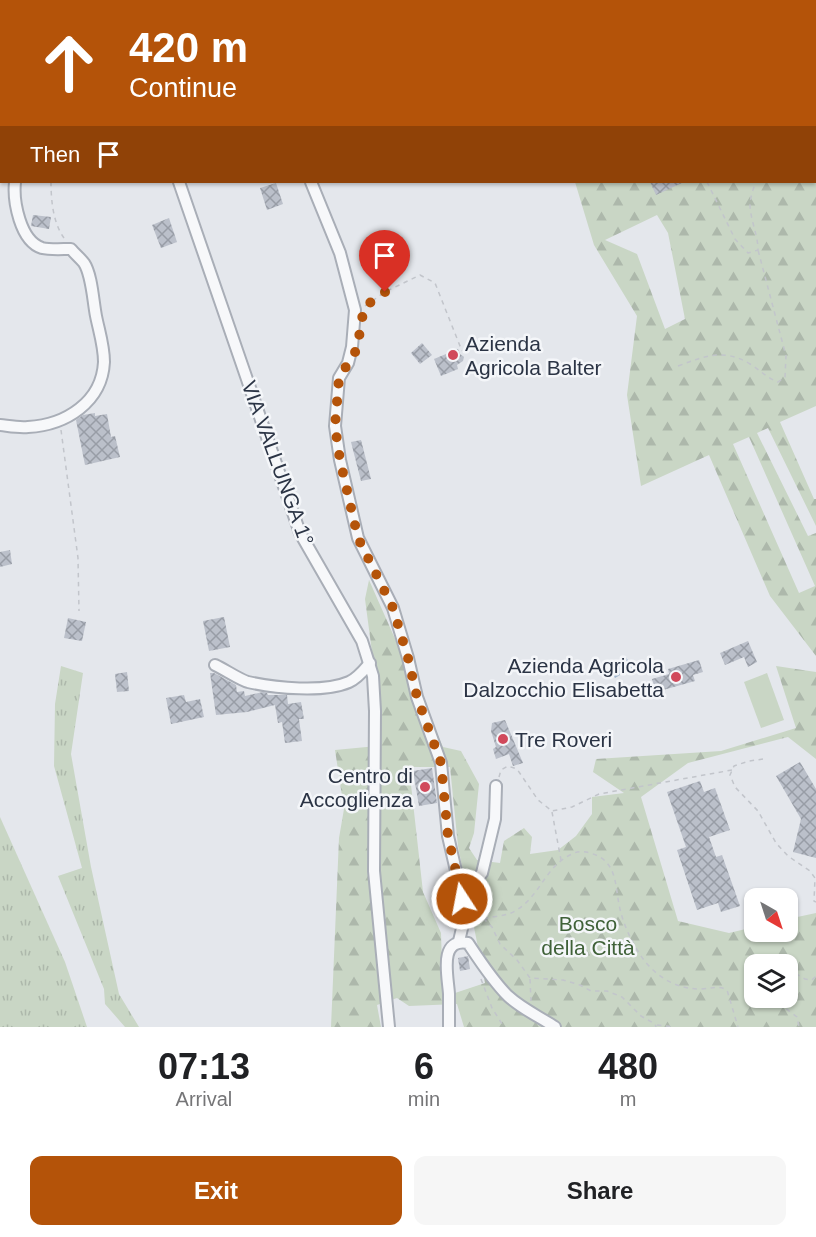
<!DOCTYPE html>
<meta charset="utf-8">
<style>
body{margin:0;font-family:Helvetica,sans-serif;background:#f6f6f6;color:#202124;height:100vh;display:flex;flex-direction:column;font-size:22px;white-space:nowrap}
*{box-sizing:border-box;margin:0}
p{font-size:20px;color:#757577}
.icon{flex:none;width:33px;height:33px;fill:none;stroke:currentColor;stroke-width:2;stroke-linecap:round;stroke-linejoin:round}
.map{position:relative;height:1027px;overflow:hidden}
.drawer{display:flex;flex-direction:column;background:#fff;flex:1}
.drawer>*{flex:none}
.guide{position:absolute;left:0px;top:0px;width:816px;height:183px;box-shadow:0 2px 4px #0004;background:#b45309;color:#fff;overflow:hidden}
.needle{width:39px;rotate:141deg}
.buttons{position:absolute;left:744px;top:888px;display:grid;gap:12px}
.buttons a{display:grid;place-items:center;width:54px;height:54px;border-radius:12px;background:#fff;box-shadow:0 2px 4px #0004;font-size:30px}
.pin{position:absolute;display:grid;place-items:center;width:51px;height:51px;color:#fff;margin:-62px -26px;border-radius:50% 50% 50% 0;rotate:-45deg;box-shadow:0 0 6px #0007}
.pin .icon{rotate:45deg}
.me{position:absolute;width:66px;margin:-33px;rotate:349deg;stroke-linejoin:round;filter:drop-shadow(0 0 4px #0008)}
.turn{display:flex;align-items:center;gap:21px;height:126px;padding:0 30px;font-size:27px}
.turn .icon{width:78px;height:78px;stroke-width:2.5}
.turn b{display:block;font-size:42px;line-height:51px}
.then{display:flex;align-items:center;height:57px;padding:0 30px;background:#0003;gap:12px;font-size:22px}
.eta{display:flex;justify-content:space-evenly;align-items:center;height:102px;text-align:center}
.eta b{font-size:36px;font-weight:700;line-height:42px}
.button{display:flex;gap:12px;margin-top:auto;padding:12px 30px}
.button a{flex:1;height:69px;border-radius:12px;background:#b45309;color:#fff;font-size:24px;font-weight:700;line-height:69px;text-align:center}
.button a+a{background:#f6f6f6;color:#202124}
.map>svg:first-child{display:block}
</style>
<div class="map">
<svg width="816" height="1027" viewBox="0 0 816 1027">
<defs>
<pattern id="grass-tufts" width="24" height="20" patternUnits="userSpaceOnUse" patternTransform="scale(1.5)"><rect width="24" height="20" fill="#c9d6c5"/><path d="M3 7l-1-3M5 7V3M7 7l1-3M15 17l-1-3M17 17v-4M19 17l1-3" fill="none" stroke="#adb8ab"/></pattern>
<pattern id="forest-firs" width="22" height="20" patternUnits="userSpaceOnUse" patternTransform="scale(1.5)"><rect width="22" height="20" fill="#c9d6c5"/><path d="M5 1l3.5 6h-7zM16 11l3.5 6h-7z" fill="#adb8ab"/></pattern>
<pattern id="building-cross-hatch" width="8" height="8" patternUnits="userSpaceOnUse" patternTransform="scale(1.5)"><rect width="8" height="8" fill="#bbc0ca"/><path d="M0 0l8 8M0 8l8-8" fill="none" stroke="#989da6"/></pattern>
</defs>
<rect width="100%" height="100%" fill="#e4e7ec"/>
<g fill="url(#grass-tufts)">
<path d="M61 666 83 673 71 754 91 867 119 994 139 1027H125L105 1004 104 989 58 876 82 868 54 766 55 704Z"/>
<path d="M0 817 65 962 87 1027H0Z"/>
</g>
<g fill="url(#forest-firs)" fill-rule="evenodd">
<path d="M546 0H816V406L780 422 814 499H816V526L768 428 757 433 808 536 816 533V656L770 596 709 455 641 486 627 395 637 316 594 245 575 182H814V2ZM657 215 668 233 685 319 665 329 637 254 605 240ZM749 437 815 586 799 593 733 444Z"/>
<path d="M369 580 443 747 461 751 479 784 474 833 469 848 477 860 500 863 504 841 524 828 532 837 530 854 558 850 576 836 592 814V797L624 793 593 772 596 759 721 751 796 728 776 666 816 672V759L788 737 688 763 641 797 678 921 729 933 754 927V932H788V919L816 913V1027H464L457 1004 409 1006 397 998 377 1005 381 1027H331L339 838 344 809 335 750 377 746 375 675 365 599ZM409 767H450L458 846 485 983 443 997 441 933 423 892ZM754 964H788V998H754Z"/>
</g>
<path fill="#c9d6c5" d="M767 673 784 720 761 728 744 682Z"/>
<path fill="#9fb4cc" d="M626 657 632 668 615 678 609 668Z"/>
<g fill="url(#building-cross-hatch)">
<path d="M650 182H684L656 195Z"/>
<path d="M276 183 283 204 267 210 260 188Z"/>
<path d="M33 215 51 217 49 229 31 226Z"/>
<path d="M169 218 177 242 161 248 152 225Z"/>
<path d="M422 343 432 355 420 364 411 353Z"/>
<path d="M458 349 460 354 464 357 463 361 457 365 458 369 441 376 434 359Z"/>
<path d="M95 413V416L107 414 111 437 115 436 120 457 85 465 76 420 83 415Z"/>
<path d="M361 440 371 479 361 481 351 442Z"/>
<path d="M10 550 12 564 0 567V552Z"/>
<path d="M224 617 230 647 209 651 203 621Z"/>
<path d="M68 618 86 622 82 641 64 638Z"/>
<path d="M748 641 757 662 748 667 744 657 725 665 720 653Z"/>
<path d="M699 660 703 672 693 675 695 681 656 692 652 679 669 674 668 669Z"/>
<path d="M127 672 129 691 117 692 115 674Z"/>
<path d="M210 673H214L236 685 237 692 244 691 245 696 263 692 267 693 268 695H287L288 704 301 702 304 719H299L302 741 285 743 282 722 278 723 275 705 247 712 216 715Z"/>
<path d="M184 695 186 702 200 699 204 717 171 724 166 698Z"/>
<path d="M505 720 523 763 513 766 509 754 496 759 493 749 496 747 491 731 492 723Z"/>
<path d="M800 762 816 789V858L793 852 801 819 776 776Z"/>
<path d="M432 768 437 803 419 806 413 771Z"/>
<path d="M700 781 704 792 715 788 730 830 709 837 716 857 722 855 740 906 721 912 718 903 697 910 677 850 686 847 667 792Z"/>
<path d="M468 956 470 969 460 971 458 958Z"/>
</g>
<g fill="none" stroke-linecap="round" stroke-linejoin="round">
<defs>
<path id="service" d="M440 904 462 899"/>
<g id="minor">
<path d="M58 0V2"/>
<path d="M137 0V2"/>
<path d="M278 2V0"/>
<path d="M179 182 300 533 362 641 373 676 375 711 374 871 389 1027"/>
<path d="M311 182 340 253 355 310 352 347 348 363 339 378 335 426 340 460 358 538 393 608 408 658 417 697 441 763 448 836 459 884 464 920 459 941"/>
<path d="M0 425C9 426 19 428 28 427 66 425 102 402 104 362 104 346 99 331 96 316 93 301 92 275 84 263 80 258 75 254 71 249 62 249 50 250 42 248 20 241 13 201 15 182"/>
<path d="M215 665C224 669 240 680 248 682 275 688 324 693 349 682 358 678 364 670 370 663"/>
<path d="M462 899 482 873 495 819 496 786"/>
<path d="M449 1027C449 1016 449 1005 449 994 448 976 438 938 468 943 480 961 492 980 508 996 522 1009 540 1017 555 1027"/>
</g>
</defs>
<use href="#service" stroke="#a9aeb7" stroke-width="8"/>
<use href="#minor" stroke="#a9aeb7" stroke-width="14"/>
<g stroke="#c2c5cb" stroke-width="1.5" stroke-dasharray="4.5 4.5" stroke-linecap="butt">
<path d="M655 0 656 2"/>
<path d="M799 0V2"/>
<path d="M115 2 116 0"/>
<path d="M814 18 816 19"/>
<path d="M51 182C51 200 53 223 64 238"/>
<path d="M707 182 735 239 748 253 758 250C758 235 751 222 750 206 750 198 753 189 756 182"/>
<path d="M365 306 385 292 420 275 435 283 462 351"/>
<path d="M678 366C705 356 724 348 750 364 760 370 767 378 778 382L785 377 786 356 758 250"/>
<path d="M61 430 78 558 79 611"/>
<path d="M763 759 749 761 734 766 730 775 735 787 758 811 776 843 788 856 810 871 815 878 814 901 816 902"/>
<path d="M499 777 501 770 508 766 517 769 538 800 552 811 572 807 599 794 732 770"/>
<path d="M552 812 561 860"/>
<path d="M474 919H484L492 927 500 944 517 960 530 978 563 980 580 985 591 991H607L622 997 641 1016 655 1024 656 1027"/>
<path d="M484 919C494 916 507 916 515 911 540 897 545 866 572 854 578 851 583 851 590 853 620 861 614 889 621 913 624 924 629 936 635 946 648 971 671 989 700 989 710 989 718 985 727 990L738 1027"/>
<path d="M756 964 761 960 770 961 778 964"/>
<path d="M754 966V978"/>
<path d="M788 969 805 979 812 980 816 976"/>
<path d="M481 979 492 1008 504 1027"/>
<path d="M530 979 531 1001"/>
<path d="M772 998 797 1017 799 1027"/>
<path d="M657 1025 674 1027"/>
</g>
<use href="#service" stroke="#f7f8fa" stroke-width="5"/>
<use href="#minor" stroke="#f7f8fa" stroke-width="10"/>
</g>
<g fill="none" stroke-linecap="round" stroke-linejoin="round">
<path stroke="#b45309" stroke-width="10" stroke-dasharray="0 18" d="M385 292 364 307 357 349 339 378 335 426 340 460 358 538 393 608 408 658 417 697 441 763 448 836 462 899"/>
</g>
<g fill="#d1495b" stroke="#f4f6f9" stroke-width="2">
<circle cx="453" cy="355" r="6"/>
<circle cx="676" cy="677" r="6"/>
<circle cx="503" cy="739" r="6"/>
<circle cx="425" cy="787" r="6"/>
</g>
<g text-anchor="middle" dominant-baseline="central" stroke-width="5" stroke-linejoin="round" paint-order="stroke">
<g font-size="21" fill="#2b3445" stroke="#f4f6f9" text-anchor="start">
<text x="465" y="343">Azienda<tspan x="465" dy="24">Agricola Balter</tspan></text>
<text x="664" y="665" text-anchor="end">Azienda Agricola<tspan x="664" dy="24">Dalzocchio Elisabetta</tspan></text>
<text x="515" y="739">Tre Roveri</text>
<text x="413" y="775" text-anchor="end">Centro di<tspan x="413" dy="24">Accoglienza</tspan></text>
</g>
<g font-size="21" fill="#2b3445" stroke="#f4f6f9">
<text transform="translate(278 463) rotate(70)">VIA VALLUNGA 1°</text>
</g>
<g font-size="21" fill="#3f6138" stroke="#f4f6f9">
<text x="588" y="923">Bosco<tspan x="588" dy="24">della Città</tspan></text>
</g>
</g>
</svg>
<div class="buttons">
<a><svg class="needle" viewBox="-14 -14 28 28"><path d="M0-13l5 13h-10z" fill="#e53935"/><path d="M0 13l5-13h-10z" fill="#757577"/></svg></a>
<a><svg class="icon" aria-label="layers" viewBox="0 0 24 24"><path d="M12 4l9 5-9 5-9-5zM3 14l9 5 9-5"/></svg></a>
</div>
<div class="pin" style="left:385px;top:292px;background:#d93025"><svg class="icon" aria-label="arrive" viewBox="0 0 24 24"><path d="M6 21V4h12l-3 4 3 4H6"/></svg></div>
<svg class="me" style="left:462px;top:899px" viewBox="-20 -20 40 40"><circle r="17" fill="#b45309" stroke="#fff" stroke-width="3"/><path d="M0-11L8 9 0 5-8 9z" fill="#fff"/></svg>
<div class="guide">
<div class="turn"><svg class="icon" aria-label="ahead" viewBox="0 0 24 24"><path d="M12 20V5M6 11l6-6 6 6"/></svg><div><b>420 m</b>Continue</div></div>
<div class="then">Then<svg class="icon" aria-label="arrive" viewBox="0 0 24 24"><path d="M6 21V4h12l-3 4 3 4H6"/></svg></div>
</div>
</div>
<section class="drawer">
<div class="eta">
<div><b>07:13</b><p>Arrival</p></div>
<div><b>6</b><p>min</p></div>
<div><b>480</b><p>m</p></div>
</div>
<div class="button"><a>Exit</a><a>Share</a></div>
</section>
